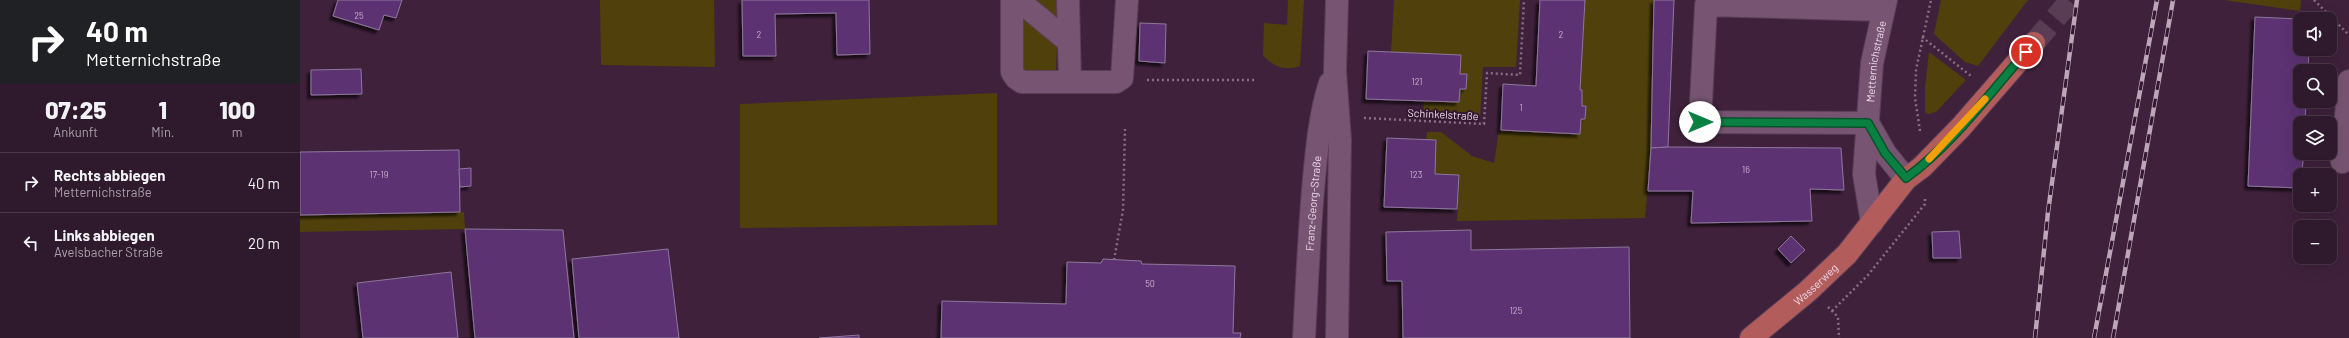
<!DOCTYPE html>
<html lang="de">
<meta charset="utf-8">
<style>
body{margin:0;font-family:Barlow,sans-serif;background:#3b2638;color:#f1f3f6;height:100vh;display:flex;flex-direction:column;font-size:15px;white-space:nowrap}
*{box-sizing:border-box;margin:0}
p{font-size:13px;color:#a7a0a9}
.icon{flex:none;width:22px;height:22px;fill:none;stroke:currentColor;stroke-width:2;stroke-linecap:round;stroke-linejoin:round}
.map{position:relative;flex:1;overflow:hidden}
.details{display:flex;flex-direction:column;background:#2f192c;width:300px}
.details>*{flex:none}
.banner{background:#202124;color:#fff;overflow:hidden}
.fabs{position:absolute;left:1993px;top:12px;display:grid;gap:8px}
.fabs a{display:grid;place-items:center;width:44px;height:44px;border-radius:8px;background:#2f192c;box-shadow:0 4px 16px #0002,0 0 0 1px #4a3848;font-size:20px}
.pin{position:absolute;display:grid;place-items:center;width:34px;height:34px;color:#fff;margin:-17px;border:2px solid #fff;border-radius:50%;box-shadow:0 1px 4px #0007}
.me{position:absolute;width:44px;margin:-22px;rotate:90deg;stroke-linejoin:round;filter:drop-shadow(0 0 3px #0008)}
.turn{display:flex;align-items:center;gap:14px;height:84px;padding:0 20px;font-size:18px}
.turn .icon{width:52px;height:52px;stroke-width:2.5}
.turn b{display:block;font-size:28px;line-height:34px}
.eta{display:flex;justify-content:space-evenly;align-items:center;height:68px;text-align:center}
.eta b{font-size:24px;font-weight:800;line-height:28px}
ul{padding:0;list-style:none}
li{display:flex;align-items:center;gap:12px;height:60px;padding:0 20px;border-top:1px solid #4a3848}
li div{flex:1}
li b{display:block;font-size:15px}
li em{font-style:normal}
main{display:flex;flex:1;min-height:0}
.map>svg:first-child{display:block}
</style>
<main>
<section class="details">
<div class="banner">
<div class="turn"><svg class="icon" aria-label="right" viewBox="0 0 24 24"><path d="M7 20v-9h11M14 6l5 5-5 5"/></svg><div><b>40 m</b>Metternichstraße</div></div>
</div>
<div class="eta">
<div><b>07:25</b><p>Ankunft</p></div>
<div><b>1</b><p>Min.</p></div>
<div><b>100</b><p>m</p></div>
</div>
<ul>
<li><svg class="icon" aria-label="right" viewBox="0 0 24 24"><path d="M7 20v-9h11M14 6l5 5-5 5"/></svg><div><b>Rechts abbiegen</b><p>Metternichstraße</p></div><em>40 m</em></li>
<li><svg class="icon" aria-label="left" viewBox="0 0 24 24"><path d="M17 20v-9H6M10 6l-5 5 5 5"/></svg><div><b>Links abbiegen</b><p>Avelsbacher Straße</p></div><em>20 m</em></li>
</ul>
</section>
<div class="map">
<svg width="2049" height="338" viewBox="0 0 2049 338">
<defs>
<filter id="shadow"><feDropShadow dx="-3.5" dy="3.5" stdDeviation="1" flood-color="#0009"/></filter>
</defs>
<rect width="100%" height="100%" fill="#3f213b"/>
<g fill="#50410c">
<path d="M300 0H414L415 67 301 65Z"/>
<path d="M730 0H757V21Z"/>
<path d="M988 0H1004L1000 66C985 71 973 67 963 55L964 23 987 25Z"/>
<path d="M1094 0H1220L1216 67H1183L1180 117 1123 114 1124 101 1159 102 1160 89H1166L1167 74H1160L1161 55 1091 52Z"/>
<path d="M1285 0H1354L1351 148 1345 218 1157 221 1159 175 1135 174 1126 140 1127 132H1141L1172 156 1194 163 1199 130 1280 134 1281 119H1285L1286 106H1282V90H1280Z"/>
<path d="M1641 0H1728L1678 66 1665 62 1634 34Z"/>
<path d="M1924 0H2001L2000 11Z"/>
<path d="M719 13 757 45 756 72 721 73Z"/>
<path d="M1629 52 1666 80 1636 112 1628 114 1625 112V88Z"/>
<path d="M697 93V225L440 228V104Z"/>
<path d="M164 212 165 229 0 232V215Z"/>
</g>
<g fill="#5c3373" stroke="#8e779d" filter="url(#shadow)">
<path d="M38 0H102L96 18 84 15 79 30 33 16Z"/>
<path d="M442 0H569L570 54 537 55 536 13 475 14 476 56H443Z"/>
<path d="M1240 0H1285L1280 90H1282V106H1286L1285 119H1281L1280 134 1201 130 1203 84 1236 86Z"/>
<path d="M1354 0H1374L1368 147 1351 148Z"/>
<path d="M1955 17 2000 19V49H2009L2008 71H2000V101H2006L2005 123H2000V153H2004L2000 188 1948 186Z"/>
<path d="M840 23 866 24 865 63 839 61Z"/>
<path d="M1068 51 1161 55 1160 74H1167L1166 89H1160L1159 102 1066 99Z"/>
<path d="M61 69 62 94 11 95V70Z"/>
<path d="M1087 138 1136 140 1135 174 1159 175 1157 209 1084 207Z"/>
<path d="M1368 147 1541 148 1544 190 1510 189 1512 221 1391 223 1393 191H1348L1351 148Z"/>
<path d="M159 150 160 212 0 215V152Z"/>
<path d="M171 168V186L160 187 159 169Z"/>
<path d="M165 229 263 230 274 338H175Z"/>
<path d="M1171 230V250L1329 247 1330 338H1103L1102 281H1087L1086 232Z"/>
<path d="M1659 231 1661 258H1633L1632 232Z"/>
<path d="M1491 236 1505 250 1491 263 1478 249Z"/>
<path d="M368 249 379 338H279L272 259Z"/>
<path d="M803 259 841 261 842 264 935 266 933 333H941L940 338H641L642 301 766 304 767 262 801 263Z"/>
<path d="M151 272 158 338H63L57 283Z"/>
<path d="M559 335V338H519Z"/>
</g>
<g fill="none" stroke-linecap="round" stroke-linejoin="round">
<path stroke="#593d55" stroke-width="22" stroke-dasharray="22 11" stroke-linecap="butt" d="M1734 43 1771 0"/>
<defs>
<g id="minor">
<path d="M712 0V72L716 78 722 82H816L822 78 827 0"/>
<path d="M718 0 769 42"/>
<path d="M768 0 770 82"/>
<path d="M1568 123 1400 122 1406 5 1583 10"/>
<path d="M1568 123 1585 153 1606 179"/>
<path d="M2042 162 2049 81"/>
<path id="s1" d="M1572 223 1564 174 1572 63 1586 0"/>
<path id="s2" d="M1004 338C1007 285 1009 232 1014 179 1017 147 1020 114 1030 83"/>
<path d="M1037 338 1040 140 1035 71 1037 0"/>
</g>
<g id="major">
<path id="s3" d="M1451 338 1508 291 1547 254 1606 179 1622 167 1661 127 1734 43"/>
</g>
</defs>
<use href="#minor" stroke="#593e56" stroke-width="24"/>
<use href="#major" stroke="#593e56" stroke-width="24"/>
<g stroke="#896f85" stroke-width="2.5" stroke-dasharray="2 3" stroke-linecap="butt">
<path d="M2014 0 2049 35"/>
<path d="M1622 37 1671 76"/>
<path d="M847 80H956"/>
<path d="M1064 118 1184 124 1187 73 1220 75 1224 0"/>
<path d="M1620 131 1615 98 1616 70 1631 0"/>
<path d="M814 260 823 210 825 129"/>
<path d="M1528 307 1538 317 1539 338"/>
<path d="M1532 311 1568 275 1625 204V198"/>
</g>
<use href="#minor" stroke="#775572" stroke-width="22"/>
<use href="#major" stroke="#b25d5b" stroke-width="22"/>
<defs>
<g id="rail">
<path d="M1735 338 1748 212 1777 0"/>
<path d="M1794 338 1857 0"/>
<path d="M1813 338 1873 0"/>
</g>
</defs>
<use href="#rail" stroke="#bca6b8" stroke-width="4.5"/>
<use href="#rail" stroke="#341730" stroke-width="3" stroke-dasharray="9" stroke-linecap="butt"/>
</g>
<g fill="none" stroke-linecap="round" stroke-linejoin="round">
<defs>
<path id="route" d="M1400 122 1568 123 1585 153 1606 178C1653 144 1688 95 1726 52"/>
</defs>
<use href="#route" stroke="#07532c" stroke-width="10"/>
<use href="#route" stroke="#0b8043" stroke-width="7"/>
<path stroke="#f59e0b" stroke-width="7" d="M1629 159 1685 99"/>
</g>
<g text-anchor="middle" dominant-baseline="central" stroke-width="4" stroke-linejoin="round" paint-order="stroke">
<g font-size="9" fill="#c9b0cc">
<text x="59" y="15">25</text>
<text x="459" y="34">2</text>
<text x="1261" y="34">2</text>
<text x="1117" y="81">121</text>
<text x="1221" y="107">1</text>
<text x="1446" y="169">16</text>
<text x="79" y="174">17-19</text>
<text x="1116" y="174">123</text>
<text x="850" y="283">50</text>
<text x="1216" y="310">125</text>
</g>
<g font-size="11" fill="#edd9e9" stroke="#341730">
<text stroke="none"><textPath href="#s1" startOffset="163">Metternichstraße</textPath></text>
<text transform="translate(1143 114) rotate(3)">Schinkelstraße</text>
<text stroke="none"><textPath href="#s2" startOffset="135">Franz-Georg-Straße</textPath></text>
<text stroke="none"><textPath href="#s3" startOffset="84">Wasserweg</textPath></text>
</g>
</g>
</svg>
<div class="fabs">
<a><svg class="icon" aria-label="sound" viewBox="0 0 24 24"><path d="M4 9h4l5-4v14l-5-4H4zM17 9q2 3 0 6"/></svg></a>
<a><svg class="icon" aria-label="search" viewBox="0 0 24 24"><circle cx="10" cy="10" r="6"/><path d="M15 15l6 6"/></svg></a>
<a><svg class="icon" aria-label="layers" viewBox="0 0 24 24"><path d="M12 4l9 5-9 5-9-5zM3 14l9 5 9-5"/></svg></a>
<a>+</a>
<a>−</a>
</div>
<div class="pin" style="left:1726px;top:52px;background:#d93025"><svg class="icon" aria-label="arrive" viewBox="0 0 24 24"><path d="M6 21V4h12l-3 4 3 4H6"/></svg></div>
<svg class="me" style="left:1400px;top:122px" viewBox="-20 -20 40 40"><circle r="19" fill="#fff"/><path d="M0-13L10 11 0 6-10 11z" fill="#0b8043"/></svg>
</div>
</main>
